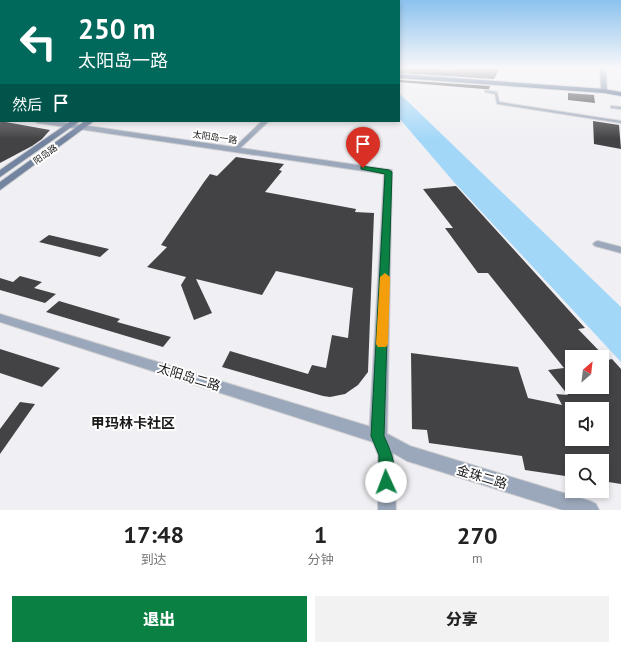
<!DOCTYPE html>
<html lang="zh">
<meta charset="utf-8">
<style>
body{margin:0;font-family:"PT Sans","Noto Sans SC",sans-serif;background:#f2f2f2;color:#222;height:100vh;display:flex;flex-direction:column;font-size:15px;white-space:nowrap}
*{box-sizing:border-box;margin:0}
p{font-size:13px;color:#767676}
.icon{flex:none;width:22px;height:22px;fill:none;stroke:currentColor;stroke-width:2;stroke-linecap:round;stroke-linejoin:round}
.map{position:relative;height:510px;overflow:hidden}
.panel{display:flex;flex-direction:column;background:#fff;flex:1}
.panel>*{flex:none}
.guide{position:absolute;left:0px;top:0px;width:400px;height:122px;box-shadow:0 2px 6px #0003;background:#00695c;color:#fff;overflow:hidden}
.needle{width:26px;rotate:28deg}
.controls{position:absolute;left:565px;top:350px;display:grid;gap:8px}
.controls a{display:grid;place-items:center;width:44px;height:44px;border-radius:0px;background:#fff;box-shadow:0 2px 6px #0003;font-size:20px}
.pin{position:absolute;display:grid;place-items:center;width:34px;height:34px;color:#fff;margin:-41px -17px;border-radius:50% 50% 50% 0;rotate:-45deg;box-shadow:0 0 4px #0007}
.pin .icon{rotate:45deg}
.me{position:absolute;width:44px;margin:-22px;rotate:358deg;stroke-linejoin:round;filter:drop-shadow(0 0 3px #0008)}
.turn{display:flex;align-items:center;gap:14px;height:84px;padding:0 12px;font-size:18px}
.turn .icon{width:52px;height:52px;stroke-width:2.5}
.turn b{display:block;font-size:28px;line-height:34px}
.then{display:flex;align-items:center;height:38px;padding:0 12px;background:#0003;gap:8px;font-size:15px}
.eta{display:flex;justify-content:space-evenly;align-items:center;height:68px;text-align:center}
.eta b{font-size:24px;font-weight:800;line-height:28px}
.button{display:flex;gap:8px;margin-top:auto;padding:8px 12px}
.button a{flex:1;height:46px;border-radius:0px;background:#0b8043;color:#fff;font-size:16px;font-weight:800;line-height:46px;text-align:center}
.button a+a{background:#f2f2f2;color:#222}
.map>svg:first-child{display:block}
</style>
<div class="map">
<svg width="621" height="510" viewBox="0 0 621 510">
<rect width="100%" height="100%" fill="#f0f0f4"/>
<path fill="#a3d7f8" d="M399 93 621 307V362L453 181 399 118Z"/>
<g fill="#434245" fill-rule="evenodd">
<path d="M399 68H436L449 70 453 68H500L494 79 399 73Z"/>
<path d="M399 80 490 86 489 89H484L399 82Z"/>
<path d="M568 93 594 95 595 103 568 100Z"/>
<path d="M0 121 50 130 42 139 32 146 0 163Z"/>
<path d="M593 121 619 125 621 149 594 144Z"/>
<path d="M236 157 284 164 279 170 282 171 265 192 356 209 355 212 374 213 368 372 358 385 345 394 330 397 323 396 222 367 230 351 308 374 312 365 326 368 332 335 348 338 353 288 276 271 262 295 196 279 212 313 194 320 181 285 186 277 147 267 167 247 161 245 204 182 210 174 217 176Z"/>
<path d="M456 186 585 328 578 329 608 360 612 359 621 369V484L602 481V461H572V477L525 470 522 456 429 443 427 430 412 429 411 353 518 367 528 398 562 405 556 394 568 395 548 370 564 368 488 273H478L445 228H453L423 189ZM572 357H602V387H572ZM572 409H602V439H572Z"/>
<path d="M49 235 109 249 100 257 39 242Z"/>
<path d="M20 276 42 282 34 288 56 294 45 303 0 290V278L13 282Z"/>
<path d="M59 301 120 319 117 322 171 337 163 347 46 312Z"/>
<path d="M0 349 60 368 42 387 0 373Z"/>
<path d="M20 402 35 404 0 454V429Z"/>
</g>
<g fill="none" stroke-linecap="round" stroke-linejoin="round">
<defs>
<g id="service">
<path d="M440 68H450L449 69Z"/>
<path d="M485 90 497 92 499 102 621 121V123L498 104 497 103 495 94 485 92Z"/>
<path d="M611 106 621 107V109L612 108H611Z"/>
</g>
<g id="minor">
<path d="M262 121H269L237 151H233V149Z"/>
<path d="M598 241 621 247V253L595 246 593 244 595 242Z"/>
<path d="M0 314 378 429 410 446 590 501 596 504 599 510H563L407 461 393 453 396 510H378V455L373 442 0 322Z"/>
</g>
<g id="tertiary">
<rect x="0" y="113" width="1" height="4"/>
<path d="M34 121H54L392 170 387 436 384 442 378 445 372 442 369 436 384 174 38 123Z"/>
</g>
<g id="secondary">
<path d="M600 68H606L607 91 604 93 601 91Z"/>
<path d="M71 121H80L0 177V170Z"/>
<path d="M85 121H94L0 190V182Z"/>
</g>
<path id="trunk" d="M399 74 604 89 621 92V96L604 93 399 78Z"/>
</defs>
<use href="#service" stroke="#ceced1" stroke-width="2"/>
<use href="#minor" stroke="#ceced1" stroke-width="2"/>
<use href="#tertiary" stroke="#ceced1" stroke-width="2"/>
<use href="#secondary" stroke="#ceced1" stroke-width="2"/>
<use href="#trunk" stroke="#ceced1" stroke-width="2"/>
<use href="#service" fill="#9ba8bb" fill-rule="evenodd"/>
<use href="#minor" fill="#9ba8bb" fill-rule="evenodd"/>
<use href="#tertiary" fill="#9ba8bb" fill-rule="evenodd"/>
<use href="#secondary" fill="#7284a0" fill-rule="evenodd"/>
<use href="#trunk" fill="#486084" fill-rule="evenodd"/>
</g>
<linearGradient id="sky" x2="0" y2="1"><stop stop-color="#8cc2ee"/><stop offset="0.49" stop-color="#f8f8fa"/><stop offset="1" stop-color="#f8f8fa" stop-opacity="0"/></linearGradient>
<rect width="621" height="139" fill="url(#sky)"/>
<path fill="#0b8043" stroke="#07532c" d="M361 166 389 170 392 172 384 436C391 451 399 471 392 488L386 490 381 488 379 482V455L371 436 385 174 361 169Z"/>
<path fill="#f59e0b" d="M385 273 390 277 388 344 386 347H378L376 344 380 277Z"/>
<g text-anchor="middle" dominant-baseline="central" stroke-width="4" stroke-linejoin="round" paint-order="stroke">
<g font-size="9" fill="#19191a" stroke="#fff">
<text transform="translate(215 137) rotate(8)">太阳岛一路</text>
<text transform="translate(45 154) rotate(-36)">阳岛路</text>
</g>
<g font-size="13" fill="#19191a" stroke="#fff">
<text transform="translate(189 377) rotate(17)">太阳岛二路</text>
<text transform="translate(482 477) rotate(17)">金珠二路</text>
</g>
<g font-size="14" font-weight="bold" fill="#19191a" stroke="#fff">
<text x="133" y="423">甲玛林卡社区</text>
</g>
</g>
</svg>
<div class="controls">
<a><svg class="needle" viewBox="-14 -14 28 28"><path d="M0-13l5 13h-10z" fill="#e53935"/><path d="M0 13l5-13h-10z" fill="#767676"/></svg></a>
<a><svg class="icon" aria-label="sound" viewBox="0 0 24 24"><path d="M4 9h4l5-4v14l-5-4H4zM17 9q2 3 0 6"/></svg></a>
<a><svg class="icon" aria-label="search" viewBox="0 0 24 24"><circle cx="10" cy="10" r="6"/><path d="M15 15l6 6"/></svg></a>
</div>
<div class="pin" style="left:363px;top:168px;background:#d93025"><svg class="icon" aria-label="arrive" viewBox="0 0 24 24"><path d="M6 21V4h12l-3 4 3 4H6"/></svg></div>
<svg class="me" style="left:386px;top:482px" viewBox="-20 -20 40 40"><circle r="19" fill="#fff"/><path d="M0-13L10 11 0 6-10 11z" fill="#0b8043"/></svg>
<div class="guide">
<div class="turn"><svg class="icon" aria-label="left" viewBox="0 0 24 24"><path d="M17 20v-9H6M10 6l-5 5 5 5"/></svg><div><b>250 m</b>太阳岛一路</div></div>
<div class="then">然后<svg class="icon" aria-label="arrive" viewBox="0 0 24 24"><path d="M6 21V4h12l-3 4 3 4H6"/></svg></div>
</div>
</div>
<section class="panel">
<div class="eta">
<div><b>17:48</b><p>到达</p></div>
<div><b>1</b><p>分钟</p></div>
<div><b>270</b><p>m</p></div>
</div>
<div class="button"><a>退出</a><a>分享</a></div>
</section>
